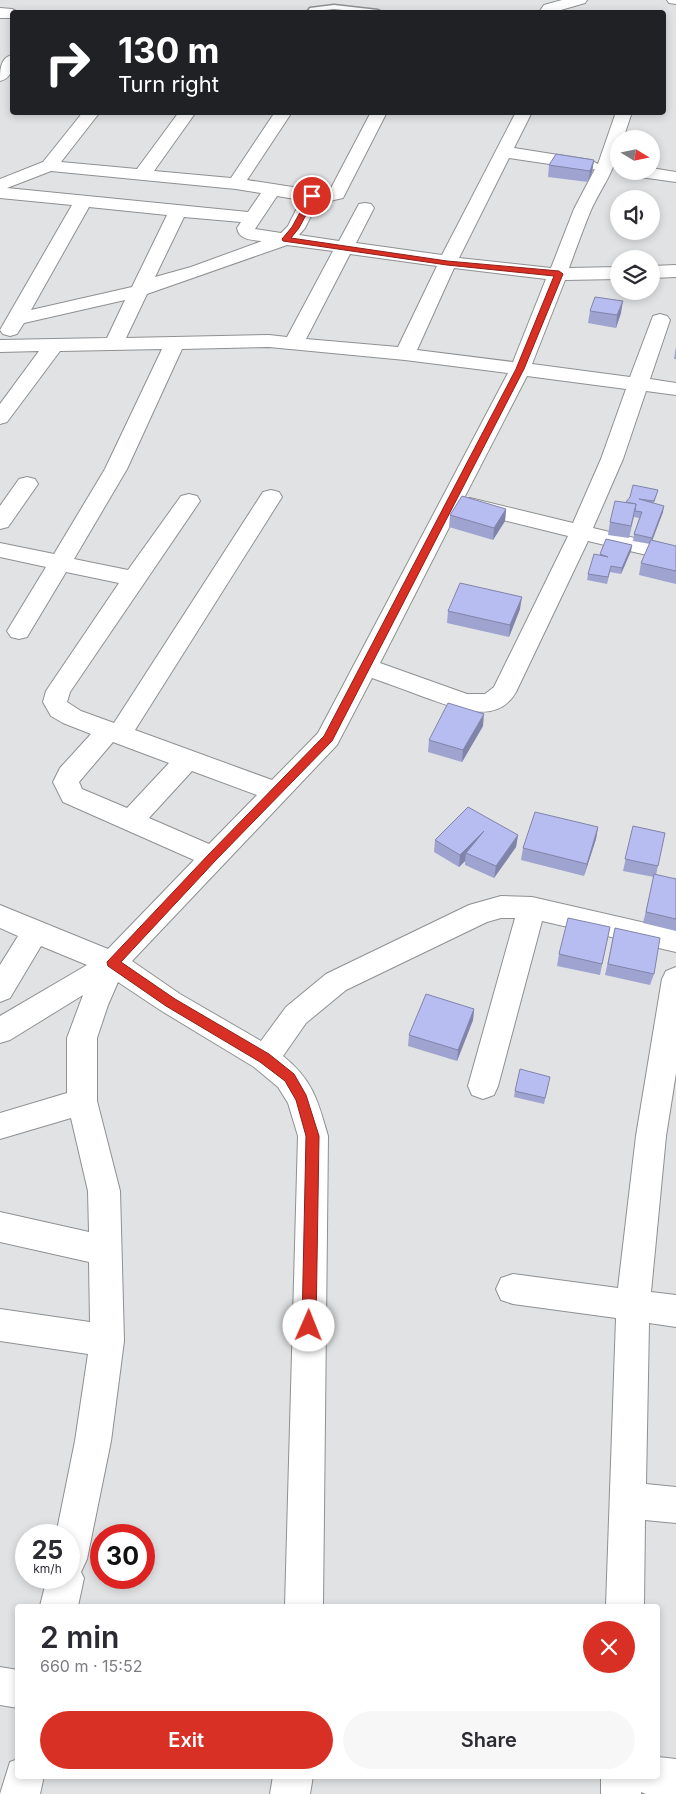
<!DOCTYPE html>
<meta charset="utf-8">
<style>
body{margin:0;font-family:Inter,sans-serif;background:#f7f7f7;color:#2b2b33;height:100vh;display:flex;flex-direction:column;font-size:19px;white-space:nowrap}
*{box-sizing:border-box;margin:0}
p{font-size:16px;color:#7c7c81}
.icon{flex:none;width:28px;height:28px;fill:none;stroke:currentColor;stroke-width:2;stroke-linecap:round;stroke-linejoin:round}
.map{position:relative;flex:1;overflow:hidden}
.side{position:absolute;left:15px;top:1604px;width:645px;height:175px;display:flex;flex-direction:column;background:#fff;border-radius:5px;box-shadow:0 2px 8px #0003}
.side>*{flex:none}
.hud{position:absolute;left:10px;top:10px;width:656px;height:105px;border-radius:5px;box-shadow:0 2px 8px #0003;background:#202124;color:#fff;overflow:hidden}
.needle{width:32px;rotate:100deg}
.controls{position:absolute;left:610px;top:130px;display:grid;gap:10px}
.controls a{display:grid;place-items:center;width:50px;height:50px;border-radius:50%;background:#fff;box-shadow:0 2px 8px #0003;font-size:25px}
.speed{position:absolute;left:15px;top:1524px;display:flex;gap:10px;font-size:25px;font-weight:700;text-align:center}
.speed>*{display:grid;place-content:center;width:65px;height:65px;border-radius:50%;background:#fff;box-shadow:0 2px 8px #0003;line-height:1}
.speed small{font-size:12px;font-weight:400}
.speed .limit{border:8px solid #d22;background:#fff;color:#111}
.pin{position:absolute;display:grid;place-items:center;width:42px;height:42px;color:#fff;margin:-21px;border:2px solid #fff;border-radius:50%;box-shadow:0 1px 5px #0007}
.me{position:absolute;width:55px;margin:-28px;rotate:1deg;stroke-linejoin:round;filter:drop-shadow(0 0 4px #0008)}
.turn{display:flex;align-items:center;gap:18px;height:105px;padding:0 25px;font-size:22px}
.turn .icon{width:65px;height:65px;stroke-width:2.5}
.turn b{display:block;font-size:35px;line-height:42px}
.round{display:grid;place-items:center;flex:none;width:52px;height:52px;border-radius:26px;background:#f7f7f7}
.summary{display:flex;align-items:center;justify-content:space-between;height:85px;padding:0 25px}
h1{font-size:30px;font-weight:600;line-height:38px}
.button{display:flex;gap:10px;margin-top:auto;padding:10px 25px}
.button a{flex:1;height:58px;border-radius:30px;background:#d93025;color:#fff;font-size:20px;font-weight:600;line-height:58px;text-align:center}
.button a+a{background:#f7f7f7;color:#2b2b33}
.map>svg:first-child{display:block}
</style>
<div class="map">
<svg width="676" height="1794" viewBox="0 0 676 1794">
<rect width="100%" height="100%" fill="#e0e2e4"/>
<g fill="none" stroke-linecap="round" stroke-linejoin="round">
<defs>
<path id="service" d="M334 5 378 10 382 12H361L334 9 307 12 310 8Z"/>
<g id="minor">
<path d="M562 0H587L585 3 554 12H539L544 5Z"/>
<path d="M667 0H676V4L669 3Z"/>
<path d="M0 8 12 9 18 12H12V18H0Z"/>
<path d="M12 55C13 66 13 78 0 81 0 70 0 58 12 55Z"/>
<path d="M83 112H100L61 162 137 169 179 112H196L154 171 231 178 275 112H292L247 180 325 192 330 190 371 112H387L343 198 325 202H318L305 228 299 235 339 241 359 204 365 203 371 204 374 208 356 243 442 255 516 112H532L514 148 590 160 598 164 616 112H632L623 139H619C619 166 602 186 591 210 583 229 576 249 569 268L619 267V279L565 280 532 364 630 377 653 316 660 314 667 316 670 320 650 379 676 383V395L646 391 623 459 593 528 676 548V562L588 541 516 692C496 727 453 707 424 697 406 690 389 684 372 678L337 745 132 961 180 994 261 1041 286 1007 326 974 469 905 501 896 532 897 676 930V952L542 921 498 1086 494 1095 483 1099 472 1095 468 1086 515 918H501L487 922 346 990 306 1023 283 1056C313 1080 318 1101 328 1136L323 1606H285L298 1136 288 1103 278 1087 254 1067 160 1010 118 982 108 1005 97 1038V1101L120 1191 124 1341 111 1441 87 1559 81 1572 84 1578 78 1606H40L47 1578H69V1535H56L75 1441 88 1354 0 1341V1309L90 1322 89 1262 0 1242V1212L89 1232 88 1191 71 1118 0 1139V1113L67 1093V1038L83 995 10 1040 0 1043V1016L87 965 41 946 10 998 0 1002V965L18 936 0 928V905L108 949 194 860 63 802 53 782 60 768 91 734 63 723 51 716 43 702 46 691 119 583 66 572 27 637 19 639 11 637 7 631 46 567 0 557V543L54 554 105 469 162 349 60 351 7 422 0 424V404L39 351 0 352V340L107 338 125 300 24 323 17 334 10 336 3 334 0 330 72 205 0 198V179L43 162ZM509 158 590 170 595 169 574 209 551 268 459 258ZM51 171 236 189 261 193 248 212 7 188ZM277 196 301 200 288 226 281 233 255 229ZM89 207 167 215 132 287 31 310ZM184 217 241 222 237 228C239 240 252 240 262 241L191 267 155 277ZM287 245 333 251 287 337 269 335 126 338 147 294ZM350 254 437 266 398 347 306 339ZM454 268 546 279 513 362 417 350ZM269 347 405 360 508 373 318 733 272 780 135 730 282 497 279 492 271 490 263 492 114 723 81 711 67 702 70 692 200 501 197 496 189 494 181 496 128 570 74 559 127 469 182 349ZM527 376 626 389 601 459 573 523 470 498 463 500ZM460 506 462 510 568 536 494 687 485 694H467L380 663ZM113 742 169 763 127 808 82 789 79 782ZM192 771 257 795 209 844 149 818Z"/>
<path d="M651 168 676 172V182L633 176 627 175 625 171H651Z"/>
<path d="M676 265V277L651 278V266Z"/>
<path d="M27 477 35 479 38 484 8 527 0 529V506L19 479Z"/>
<path d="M676 967V1073L666 1136 651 1292 676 1295V1327L649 1323 646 1484 676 1487V1523L645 1520 644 1606H606L616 1318 513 1304 501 1300 496 1289 501 1278 513 1274 618 1288 636 1136 662 979 666 971Z"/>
<path d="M0 1667 18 1670V1708L0 1705Z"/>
<path d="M658 1757 676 1759V1794H646L641 1792V1794H601V1776H658Z"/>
<path d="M18 1759V1776H44L40 1794H0L10 1762Z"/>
<path d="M273 1776H313L310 1794H270Z"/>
</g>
</defs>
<use href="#service" stroke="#8e9092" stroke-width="3"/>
<use href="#minor" stroke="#8e9092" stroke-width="2"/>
<use href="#service" fill="#fff" fill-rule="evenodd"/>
<use href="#minor" fill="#fff" fill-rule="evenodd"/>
</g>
<g fill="#9ea3cf">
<path d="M594 160 592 172 588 182 548 177 549 165Z"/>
<path d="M590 311 621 313 616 328 588 323Z"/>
<path d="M676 346V359H674Z"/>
<path d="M658 490 656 497 654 503 663 512 652 540 676 546V584L639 575 641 563 650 544 633 541 634 534 639 518 634 517 629 538 608 535 610 522Z"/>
<path d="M506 509 505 521 493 540 449 527 450 515Z"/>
<path d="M606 539 632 545 631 551 621 574 610 572 607 584 587 580 588 574 600 555Z"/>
<path d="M520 609 509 637 447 623 448 611Z"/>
<path d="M483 726 462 762 428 752 429 740Z"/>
<path d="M633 826 665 833 656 875 676 879V931L643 923 654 877 623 871Z"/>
<path d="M598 827 596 839 584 876 521 860 523 848Z"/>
<path d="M518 835 516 847 494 878 465 865V861L459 867 434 852 435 840Z"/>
<path d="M610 927 600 975 557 966 559 954Z"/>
<path d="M615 928 654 974 650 985 605 975Z"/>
<path d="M474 1009 473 1020 457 1061 408 1046 409 1035Z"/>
<path d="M549 1083 544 1104 514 1097 515 1091Z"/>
</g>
<g fill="#8184a9">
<path d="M594 160 592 172 588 182 590 171Z"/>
<path d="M623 301 621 313 616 328 617 315Z"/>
<path d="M664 506 663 512 651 544 652 538Z"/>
<path d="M506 509 505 521 493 540 494 528Z"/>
<path d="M632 545 631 551 621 574 622 568Z"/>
<path d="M522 597 520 609 509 637 510 625Z"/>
<path d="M484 714 483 726 462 762 463 750Z"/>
<path d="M598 827 596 839 584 876 587 864Z"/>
<path d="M484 831 466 853 465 861 459 867 460 855Z"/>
<path d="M518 835 516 847 494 878 496 866Z"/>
<path d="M474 1009 473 1020 457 1061 458 1050Z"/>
</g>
<g fill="#b8bdf1" stroke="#8184a9">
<path d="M556 154 594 160 590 171 549 165Z"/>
<path d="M595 297 623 301 617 315 590 311Z"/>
<path d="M633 485 658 490 654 501 639 499 664 506 652 538 634 534 642 512 635 511 636 504 626 502 630 497Z"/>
<path d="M462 496 506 509 494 528 450 515Z"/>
<path d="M615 501 636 504 631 526 610 522Z"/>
<path d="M606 539 632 545 622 568 611 566 608 577 588 574 594 554 608 557 600 554Z"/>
<path d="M651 540 676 546V571L641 563Z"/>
<path d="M460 583 522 597 510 625 448 611Z"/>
<path d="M448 703 484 714 463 750 429 740Z"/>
<path d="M468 807 518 835 496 866 466 853 484 831 460 855 435 840Z"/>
<path d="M535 812 598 827 587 864 523 848Z"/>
<path d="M633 826 665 833 658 866 625 859Z"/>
<path d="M654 874 676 879V919L646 912Z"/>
<path d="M568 918 610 927 602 964 559 954Z"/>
<path d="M615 928 660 938 654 974 608 964Z"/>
<path d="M426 994 474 1009 458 1050 409 1035Z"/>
<path d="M520 1069 550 1077 545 1098 515 1091Z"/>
</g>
<path fill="#d93025" stroke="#8d1f18" d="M310 194 316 196 299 228 291 238 447 261 559 271 563 274 524 369 332 741 216 860 121 962 175 999 269 1054 294 1074 306 1095 319 1136 316 1326 314 1330 309 1332 304 1330 302 1326 306 1136 296 1100 285 1081 260 1062 166 1006 108 966 107 962 209 854 324 736 516 369 554 276 447 265 283 241 282 239 292 227Z"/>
</svg>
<div class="controls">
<a><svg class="needle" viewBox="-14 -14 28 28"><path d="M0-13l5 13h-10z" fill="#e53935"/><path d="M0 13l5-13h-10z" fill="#7c7c81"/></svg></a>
<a><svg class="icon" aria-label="sound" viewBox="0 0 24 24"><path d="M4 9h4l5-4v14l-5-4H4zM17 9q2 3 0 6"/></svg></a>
<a><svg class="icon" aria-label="layers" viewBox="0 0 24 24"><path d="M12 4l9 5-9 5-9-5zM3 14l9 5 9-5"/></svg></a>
</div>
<div class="speed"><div>25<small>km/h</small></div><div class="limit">30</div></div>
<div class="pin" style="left:312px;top:196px;background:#d93025"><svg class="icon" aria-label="arrive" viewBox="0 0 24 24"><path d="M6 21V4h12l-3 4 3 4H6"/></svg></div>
<svg class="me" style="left:309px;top:1326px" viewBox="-20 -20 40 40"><circle r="19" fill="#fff"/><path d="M0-13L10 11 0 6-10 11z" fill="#d93025"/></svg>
<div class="hud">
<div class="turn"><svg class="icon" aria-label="right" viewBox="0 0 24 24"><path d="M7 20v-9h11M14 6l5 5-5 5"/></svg><div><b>130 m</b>Turn right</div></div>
</div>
<section class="side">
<div class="summary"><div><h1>2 min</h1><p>660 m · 15:52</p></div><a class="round" style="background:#d93025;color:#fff"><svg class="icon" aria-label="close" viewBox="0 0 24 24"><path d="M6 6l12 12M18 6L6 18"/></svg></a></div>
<div class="button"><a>Exit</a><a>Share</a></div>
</section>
</div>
